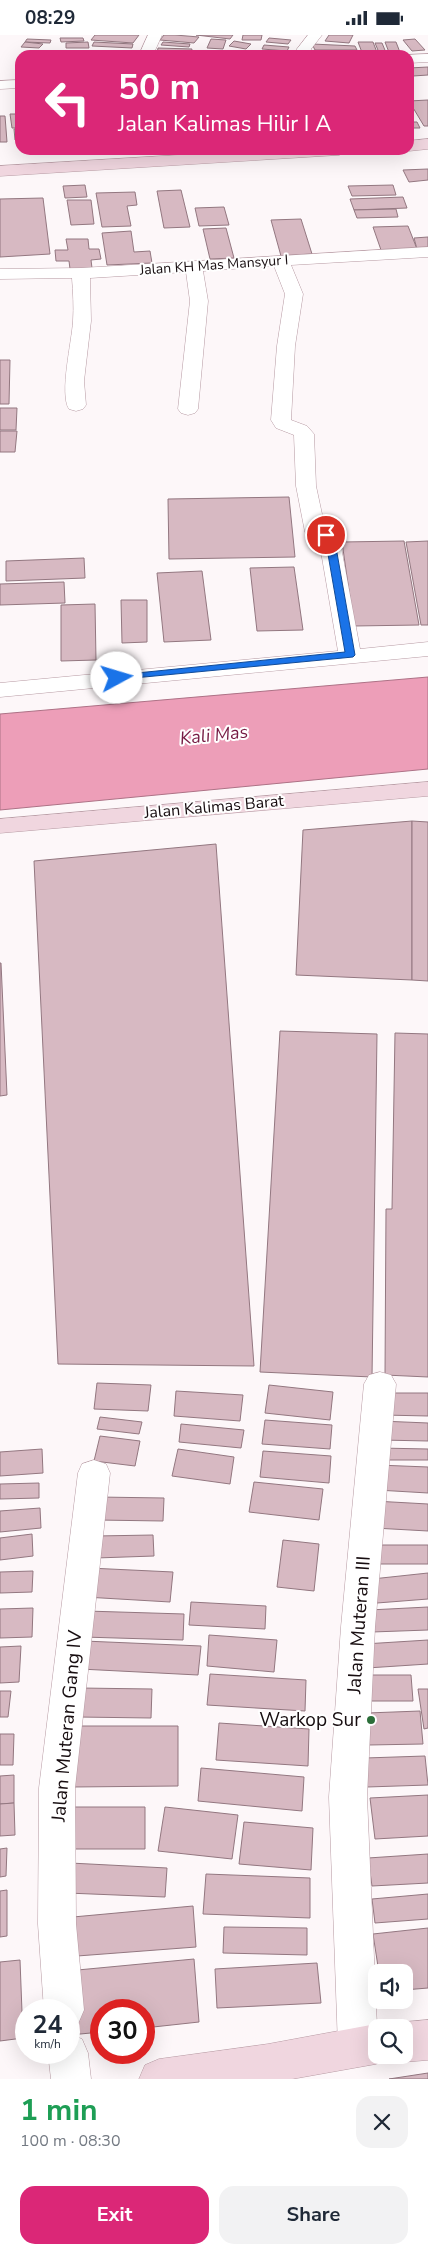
<!DOCTYPE html>
<meta charset="utf-8">
<style>
body{margin:0;font-family:"Nunito Sans",sans-serif;background:#f2f2f3;color:#1f2937;height:100vh;display:flex;flex-direction:column;font-size:19px;white-space:nowrap}
*{box-sizing:border-box;margin:0}
p{font-size:16px;color:#747a83}
.icon{flex:none;width:28px;height:28px;fill:none;stroke:currentColor;stroke-width:2;stroke-linecap:round;stroke-linejoin:round}
.map{position:relative;height:2044px;overflow:hidden}
.details{display:flex;flex-direction:column;background:#fff;flex:1}
.details>*{flex:none}
.top-card{position:absolute;left:15px;top:15px;width:399px;height:105px;border-radius:15px;box-shadow:0 5px 20px #0002;background:#db2777;color:#fff;overflow:hidden}
.buttons{position:absolute;left:368px;top:1929px;display:grid;gap:10px}
.buttons a{display:grid;place-items:center;width:45px;height:45px;border-radius:10px;background:#fff;box-shadow:0 5px 20px #0002;font-size:25px}
.speed{position:absolute;left:15px;top:1964px;display:flex;gap:10px;font-size:25px;font-weight:700;text-align:center}
.speed>*{display:grid;place-content:center;width:65px;height:65px;border-radius:50%;background:#fff;box-shadow:0 5px 20px #0002;line-height:1}
.speed small{font-size:12px;font-weight:400}
.speed .limit{border:8px solid #d22;background:#fff;color:#111}
.pin{position:absolute;display:grid;place-items:center;width:42px;height:42px;color:#fff;margin:-21px;border:2px solid #fff;border-radius:50%;box-shadow:0 1px 5px #0007}
.me{position:absolute;width:55px;margin:-28px;rotate:84deg;stroke-linejoin:round;filter:drop-shadow(0 0 4px #0008)}
.turn{display:flex;align-items:center;gap:18px;height:105px;padding:0 20px;font-size:22px}
.turn .icon{width:65px;height:65px;stroke-width:2.5}
.turn b{display:block;font-size:35px;line-height:42px}
.round{display:grid;place-items:center;flex:none;width:52px;height:52px;border-radius:15px;background:#f2f2f3}
.summary{display:flex;align-items:center;justify-content:space-between;height:85px;padding:0 20px}
h1{font-size:30px;font-weight:700;line-height:38px;color:#1e9e55}
.primary-button{display:flex;gap:10px;margin-top:auto;padding:10px 20px}
.primary-button a{flex:1;height:58px;border-radius:15px;background:#db2777;color:#fff;font-size:20px;font-weight:700;line-height:58px;text-align:center}
.primary-button a+a{background:#f2f2f3;color:#1f2937}
.status{display:flex;justify-content:space-between;align-items:center;height:35px;padding:0 25px;background:#fff;direction:ltr}
.status svg{height:14px;fill:currentColor}
.map>svg:first-child{display:block}
</style>
<div class="status"><b>08:29</b><svg viewBox="0 0 49 12"><path d="M0 12V9h3v3zM5 12V6h3v6zM10 12V3h3v9zM15 12V0h3v12zM26 1h20v11H26zM47 4h2v5h-2z"/></svg></div>
<div class="map">
<svg width="428" height="2044" viewBox="0 0 428 2044">
<rect width="100%" height="100%" fill="#fdf7f9"/>
<path fill="#ed9eb8" stroke="#ad7286" d="M428 642V734L0 775V679Z"/>
<g fill="#d7b9c2" stroke="#937780">
<path d="M95 0H139L133 8 91 5Z"/>
<path d="M164 0H175L199 2 194 8 160 5Z"/>
<path d="M196 0H233L230 4Z"/>
<path d="M243 0H262L261 5H242Z"/>
<path d="M329 0H353L349 8 325 6Z"/>
<path d="M60 3H83L84 6 61 7Z"/>
<path d="M269 3 291 5 288 9 266 7Z"/>
<path d="M27 4 51 5 50 8 25 7Z"/>
<path d="M211 4 226 5 223 14 207 13Z"/>
<path d="M415 4 425 15 412 16 403 5Z"/>
<path d="M234 6 251 9 246 14 229 11Z"/>
<path d="M25 7 43 9 39 13 21 12Z"/>
<path d="M88 7 89 13H66V8Z"/>
<path d="M94 7 133 9 132 13 92 11Z"/>
<path d="M163 7 190 9 189 12 161 10Z"/>
<path d="M358 7H373L378 20H363Z"/>
<path d="M385 7H396L401 20H390Z"/>
<path d="M375 8H382L387 20H380Z"/>
<path d="M312 9 355 11 357 15H315Z"/>
<path d="M264 10 289 12 287 16 262 14Z"/>
<path d="M158 13 192 14 191 20 157 19Z"/>
<path d="M342 16 344 20H308L307 17Z"/>
<path d="M428 32V40L413 41 409 33Z"/>
<path d="M428 65V91H424L409 66Z"/>
<path d="M10 79H20V93H12Z"/>
<path d="M0 81H5L7 107H0Z"/>
<path d="M409 87H417L420 93H409Z"/>
<path d="M14 94H20V105H15Z"/>
<path d="M428 134V145L409 147 403 135Z"/>
<path d="M85 150 87 162 65 163 63 151Z"/>
<path d="M393 150 396 160 352 161 348 151Z"/>
<path d="M181 155 190 192 164 193 157 156Z"/>
<path d="M135 157 137 170 127 171 131 191 102 192 96 158Z"/>
<path d="M403 162 407 173 354 175 350 164Z"/>
<path d="M43 163 50 219 0 222V164Z"/>
<path d="M67 165H91L94 189 71 190Z"/>
<path d="M224 172 229 190 199 191 195 173Z"/>
<path d="M396 174 398 182 357 183 354 175Z"/>
<path d="M301 184 312 219 281 221 271 185Z"/>
<path d="M408 191 417 214 381 215 373 192Z"/>
<path d="M226 193 234 223 210 224 203 194Z"/>
<path d="M131 196 134 217 150 216 152 228 107 230 102 198Z"/>
<path d="M428 202V213L417 214 414 203Z"/>
<path d="M66 204H88L89 214H99L101 224 91 225 92 233 70 234 69 226H56L55 215H68Z"/>
<path d="M0 325H10L9 369H0Z"/>
<path d="M0 373H17L16 395H0Z"/>
<path d="M0 396H17L15 417H0Z"/>
<path d="M289 462 295 522 169 524 168 464Z"/>
<path d="M404 506 419 590 354 591 342 507Z"/>
<path d="M428 506V590H421L406 507Z"/>
<path d="M84 523 85 543 6 546V526Z"/>
<path d="M294 532 303 595 257 596 250 533Z"/>
<path d="M202 536 211 605 164 607 157 538Z"/>
<path d="M64 547 65 568 0 570V549Z"/>
<path d="M121 565H147V607L122 608Z"/>
<path d="M95 569 96 625 61 626V570Z"/>
<path d="M412 786V945L296 940 303 795Z"/>
<path d="M412 786 428 787V946L412 945Z"/>
<path d="M216 809 254 1331 58 1329 34 826Z"/>
<path d="M1 928 7 1060 0 1061V928Z"/>
<path d="M280 996 377 999 372 1342 260 1337Z"/>
<path d="M395 998 428 999V1342L385 1340 386 1174H392Z"/>
<path d="M97 1348 151 1350 148 1376 94 1374Z"/>
<path d="M269 1350 333 1357 330 1385 265 1378Z"/>
<path d="M176 1356 243 1360 240 1386 174 1381Z"/>
<path d="M381 1358H428V1381L383 1380Z"/>
<path d="M100 1382 142 1387 139 1399 97 1394Z"/>
<path d="M265 1385 332 1390 330 1414 262 1409Z"/>
<path d="M380 1386 428 1388V1406L381 1405Z"/>
<path d="M181 1389 244 1395 241 1413 179 1407Z"/>
<path d="M100 1401 140 1406 135 1431 94 1426Z"/>
<path d="M379 1413 428 1414V1425H379Z"/>
<path d="M42 1414 43 1438 0 1441V1417Z"/>
<path d="M178 1414 234 1422 230 1449 172 1441Z"/>
<path d="M263 1416 331 1421 329 1448 260 1442Z"/>
<path d="M377 1430 428 1432V1458L377 1455Z"/>
<path d="M254 1447 323 1454 319 1485 249 1477Z"/>
<path d="M39 1448V1463L0 1464V1449Z"/>
<path d="M98 1462 164 1463 163 1486 97 1485Z"/>
<path d="M374 1466 428 1469V1496L374 1493Z"/>
<path d="M40 1473 41 1493 0 1497V1476Z"/>
<path d="M32 1499 33 1521 0 1525V1503Z"/>
<path d="M153 1500 154 1521 96 1523V1501Z"/>
<path d="M283 1505 319 1509 314 1556 277 1552Z"/>
<path d="M368 1510H428V1529H370Z"/>
<path d="M89 1533 173 1537 170 1567 85 1562Z"/>
<path d="M33 1536 32 1557 0 1558V1537Z"/>
<path d="M428 1538V1564L377 1568 372 1544Z"/>
<path d="M191 1567 266 1571 265 1594 189 1590Z"/>
<path d="M428 1572V1595L372 1597 369 1575Z"/>
<path d="M33 1573 32 1602 0 1603V1574Z"/>
<path d="M86 1576 184 1579 183 1605 83 1602Z"/>
<path d="M209 1600 277 1605 274 1637 207 1631Z"/>
<path d="M428 1605V1629L367 1633 364 1609Z"/>
<path d="M84 1606 201 1611 198 1640 80 1634Z"/>
<path d="M21 1611 19 1647 0 1648V1612Z"/>
<path d="M210 1639 306 1645 305 1676 207 1670Z"/>
<path d="M365 1640H411L413 1666H367Z"/>
<path d="M80 1653 152 1654 151 1683 78 1682Z"/>
<path d="M418 1654H428V1693L424 1694Z"/>
<path d="M0 1656H11L8 1682H0Z"/>
<path d="M420 1676 423 1709 369 1710 367 1678Z"/>
<path d="M219 1688 309 1694 308 1731 216 1725Z"/>
<path d="M74 1691H178V1751L72 1752Z"/>
<path d="M0 1699H14L13 1730H0Z"/>
<path d="M425 1721 428 1750 367 1752 365 1723Z"/>
<path d="M201 1733 304 1742 302 1776 198 1766Z"/>
<path d="M14 1740V1768L0 1769V1741Z"/>
<path d="M428 1760V1801L375 1804 370 1763Z"/>
<path d="M14 1768 15 1800 0 1801V1769Z"/>
<path d="M66 1772H145V1814H65Z"/>
<path d="M165 1772 238 1780 232 1824 158 1816Z"/>
<path d="M244 1787 313 1793 311 1835 239 1829Z"/>
<path d="M7 1813 6 1841 0 1842V1814Z"/>
<path d="M428 1819V1848L372 1851 368 1823Z"/>
<path d="M70 1828 167 1833 165 1862 67 1858Z"/>
<path d="M206 1839 310 1843V1883L203 1879Z"/>
<path d="M7 1855V1901L0 1902V1856Z"/>
<path d="M428 1859V1884L375 1888 372 1864Z"/>
<path d="M193 1871 196 1912 64 1922 62 1883Z"/>
<path d="M224 1892 307 1893V1920L223 1918Z"/>
<path d="M428 1893V1953L404 1955V1938H379L373 1899Z"/>
<path d="M194 1924 199 1987 144 1993V1975H101V1997L70 2000 67 1936Z"/>
<path d="M20 1925 23 2003 0 2006V1927Z"/>
<path d="M317 1928 321 1968 217 1973 215 1934Z"/>
<path d="M428 2038V2044H389Z"/>
</g>
<g fill="none" stroke-linecap="round" stroke-linejoin="round">
<defs>
<g id="street">
<path d="M148 0H162L153 20H139Z"/>
<path d="M308 0H322L311 14 310 20H296L297 14Z"/>
<path d="M428 19V27L409 28 407 20Z"/>
<path d="M20 45V53L0 54V46Z"/>
<path d="M428 212V222L291 230 303 259 295 311 291 385 307 391 314 399 316 451 325 493 336 497 339 501 360 614 428 607V621L0 662V648L338 616 319 505 308 501 305 497 296 451 294 400 276 393 271 385 277 311 285 259 274 231 203 236 208 266 198 374 195 378 188 380 181 378 178 374 190 266 186 237 90 243 91 286 84 346 86 370 83 374 76 376 69 374C59 359 72 306 73 286 74 272 73 257 72 243L0 244V234L81 233Z"/>
<path d="M380 1337 391 1340 396 1349 375 1592 367 1762 377 1992 376 2015 372 2025 358 2031 344 2025 338 2011 329 1762 341 1592 364 1349 369 1340Z"/>
<path d="M94 1425 106 1429 110 1438 75 1753 76 1889 84 1975 78 1989 69 1992V1975H44L38 1889 39 1753 78 1438 82 1429Z"/>
<path d="M69 1999 82 2004 88 2018 91 2044H51L48 2018H69Z"/>
</g>
<g id="secondary">
<path d="M428 104V114L409 116 406 115H409V106Z"/>
<path d="M262 115H347L345 118 339 120 0 141V131Z"/>
<path d="M428 747V761L0 798V784Z"/>
<path d="M428 1985V2025L404 2027 391 2021 376 2029 292 2044H139L145 2030 159 2024 268 2009 376 1989 384 1992H376V2020H404V1992H391L404 1987Z"/>
</g>
</defs>
<use href="#street" stroke="#b79aa3" stroke-width="1"/>
<use href="#secondary" stroke="#b79aa3" stroke-width="1"/>
<use href="#street" fill="#fff" fill-rule="evenodd"/>
<use href="#secondary" fill="#f0d6df" fill-rule="evenodd"/>
</g>
<path fill="#1a73e8" stroke="#114b97" d="M323 498H329L334 501 355 620 353 622 113 645V641L117 640 345 617 325 502 321 500Z"/>
<circle fill="#2b6e39" stroke="#fff" stroke-width="2" cx="371" cy="1685" r="5"/>
<g text-anchor="middle" dominant-baseline="central" stroke-width="4" stroke-linejoin="round" paint-order="stroke">
<g font-size="14" fill="#170d10" stroke="#fff">
<text transform="translate(214 230) rotate(-4)">Jalan KH Mas Mansyur I</text>
</g>
<g font-size="16" fill="#170d10" stroke="#fff">
<text transform="translate(214 772) rotate(-5)">Jalan Kalimas Barat</text>
</g>
<g font-size="18" font-style="italic" fill="#761c44" stroke="#fff">
<text transform="translate(214 700) rotate(-6)">Kali Mas</text>
</g>
<g font-size="19" fill="#170d10" stroke="#fff">
<text transform="translate(359 1590) rotate(-86)">Jalan Muteran III</text>
<text transform="translate(67 1691) rotate(-85)">Jalan Muteran Gang IV</text>
</g>
<g font-size="19" fill="#170d10" stroke="#fff" text-anchor="end">
<text x="361" y="1685">Warkop Sur</text>
</g>
</g>
</svg>
<div class="buttons">
<a><svg class="icon" aria-label="sound" viewBox="0 0 24 24"><path d="M4 9h4l5-4v14l-5-4H4zM17 9q2 3 0 6"/></svg></a>
<a><svg class="icon" aria-label="search" viewBox="0 0 24 24"><circle cx="10" cy="10" r="6"/><path d="M15 15l6 6"/></svg></a>
</div>
<div class="speed"><div>24<small>km/h</small></div><div class="limit">30</div></div>
<div class="pin" style="left:326px;top:500px;background:#d93025"><svg class="icon" aria-label="arrive" viewBox="0 0 24 24"><path d="M6 21V4h12l-3 4 3 4H6"/></svg></div>
<svg class="me" style="left:117px;top:643px" viewBox="-20 -20 40 40"><circle r="19" fill="#fff"/><path d="M0-13L10 11 0 6-10 11z" fill="#1a73e8"/></svg>
<div class="top-card">
<div class="turn"><svg class="icon" aria-label="left" viewBox="0 0 24 24"><path d="M17 20v-9H6M10 6l-5 5 5 5"/></svg><div><b>50 m</b>Jalan Kalimas Hilir I A</div></div>
</div>
</div>
<section class="details">
<div class="summary"><div><h1>1 min</h1><p>100 m · 08:30</p></div><a class="round"><svg class="icon" aria-label="close" viewBox="0 0 24 24"><path d="M6 6l12 12M18 6L6 18"/></svg></a></div>
<div class="primary-button"><a>Exit</a><a>Share</a></div>
</section>
